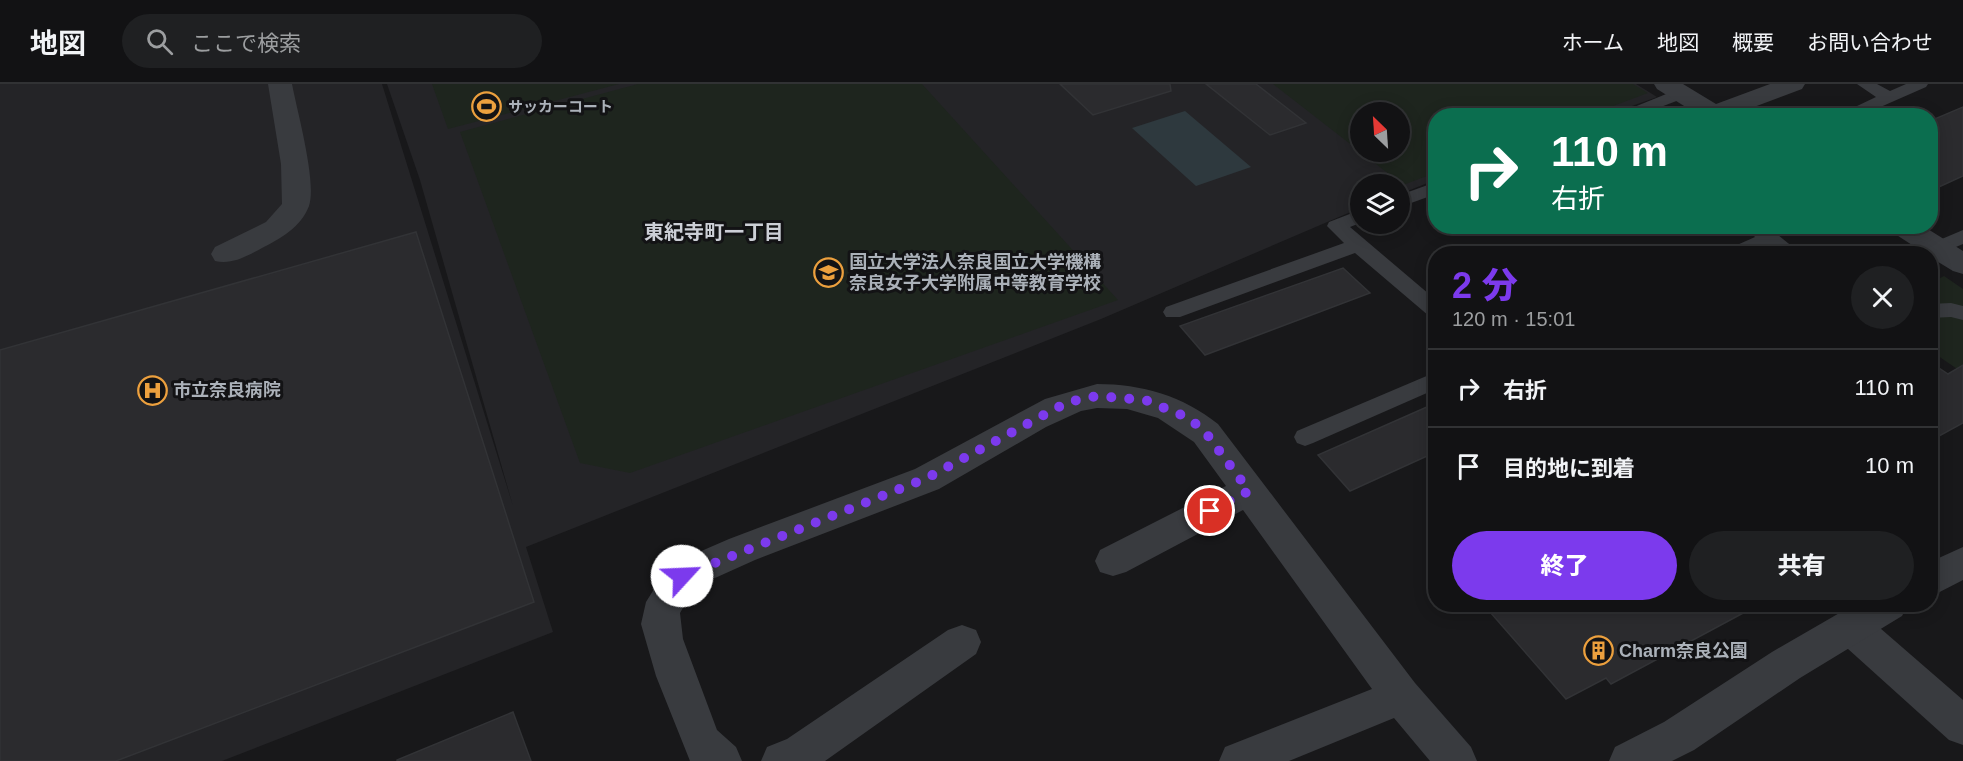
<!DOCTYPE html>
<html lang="ja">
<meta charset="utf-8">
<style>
body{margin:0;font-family:Arial,"Noto Sans JP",sans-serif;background:#1f2022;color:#f1f3f6;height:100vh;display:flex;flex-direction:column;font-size:22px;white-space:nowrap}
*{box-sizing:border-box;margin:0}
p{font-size:20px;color:#9c9ea0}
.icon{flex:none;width:33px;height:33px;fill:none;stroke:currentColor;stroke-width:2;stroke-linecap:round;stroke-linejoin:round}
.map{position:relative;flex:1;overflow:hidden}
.panel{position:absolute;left:1428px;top:162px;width:510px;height:366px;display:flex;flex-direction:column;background:#121214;border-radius:24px;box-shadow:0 3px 15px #0003,0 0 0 2px #313234}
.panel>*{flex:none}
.banner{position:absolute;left:1428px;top:24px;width:510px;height:126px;border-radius:24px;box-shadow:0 3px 15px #0003,0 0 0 2px #313234;background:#0b6e4f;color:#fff;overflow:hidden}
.needle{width:39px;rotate:335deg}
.tools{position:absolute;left:1350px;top:18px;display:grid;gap:12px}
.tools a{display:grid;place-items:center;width:60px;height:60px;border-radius:50%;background:#121214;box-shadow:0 3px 15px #0003,0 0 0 2px #313234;font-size:30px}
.pin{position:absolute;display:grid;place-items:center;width:51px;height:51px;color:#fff;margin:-26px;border:3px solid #fff;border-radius:50%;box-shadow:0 2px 6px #0007}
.me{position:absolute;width:66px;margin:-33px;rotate:65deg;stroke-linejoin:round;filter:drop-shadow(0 0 4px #0008)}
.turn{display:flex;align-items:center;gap:21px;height:126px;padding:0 24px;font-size:27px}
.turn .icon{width:78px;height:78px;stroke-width:2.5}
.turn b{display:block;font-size:42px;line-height:51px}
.round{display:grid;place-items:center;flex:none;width:63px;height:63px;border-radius:32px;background:#1f2022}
.head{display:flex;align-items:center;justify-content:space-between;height:102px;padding:0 24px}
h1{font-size:36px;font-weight:800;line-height:45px;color:#7c3aed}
.primary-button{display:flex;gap:12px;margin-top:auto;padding:12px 24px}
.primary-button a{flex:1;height:69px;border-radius:36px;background:#7c3aed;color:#fff;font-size:24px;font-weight:800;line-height:69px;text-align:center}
.primary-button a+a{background:#1f2022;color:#f1f3f6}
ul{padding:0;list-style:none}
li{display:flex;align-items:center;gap:18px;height:78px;padding:0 24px;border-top:2px solid #313234}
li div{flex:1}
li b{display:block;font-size:22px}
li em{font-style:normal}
header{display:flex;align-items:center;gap:36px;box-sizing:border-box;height:84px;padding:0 30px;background:#121214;border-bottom:2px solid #313234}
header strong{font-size:28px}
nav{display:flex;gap:33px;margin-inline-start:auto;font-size:21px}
.search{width:420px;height:54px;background:#1f2022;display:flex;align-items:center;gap:15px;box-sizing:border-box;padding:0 21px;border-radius:33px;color:#9c9ea0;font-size:22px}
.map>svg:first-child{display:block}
</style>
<header>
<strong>地図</strong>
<div class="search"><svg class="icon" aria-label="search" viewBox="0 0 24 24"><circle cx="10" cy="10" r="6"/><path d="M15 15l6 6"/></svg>ここで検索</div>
<nav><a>ホーム</a><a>地図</a><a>概要</a><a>お問い合わせ</a></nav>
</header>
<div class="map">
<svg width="1963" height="677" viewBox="0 0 1963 677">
<rect width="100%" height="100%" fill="#18181a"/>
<path fill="#242427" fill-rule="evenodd" d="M0 0H382L513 422 420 96 387 0H1636L1657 13 1607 31 1436 32 1435 96 1400 110V100H1360V124L1101 235 526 463 553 548 222 677H0ZM1360 28H1400V68H1360Z"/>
<g fill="#1e251e" fill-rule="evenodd">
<path d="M432 0H619L448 45Z"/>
<path d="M638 0H922L1118 216 630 389 580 379 460 48Z"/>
<path d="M1273 0H1633L1648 9 1589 31 1436 32 1435 89 1403 101ZM1400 28V68H1360V28Z"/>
<path d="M1944 192 1963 205V289L1931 267V199Z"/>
</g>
<path fill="#2e393e" d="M1185 27 1251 83 1196 102 1132 44Z"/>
<g fill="#2b2b2e" stroke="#323336" stroke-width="1.5">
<path d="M1060 0H1170L1171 7 1093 31Z"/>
<path d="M1206 0H1256L1306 39 1270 51Z"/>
<path d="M1963 23V92L1930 107V37Z"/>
<path d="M416 148 534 518 116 677H0V266Z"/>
<path d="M1343 184 1370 209 1205 271 1180 242Z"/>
<path d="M1930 278 1948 290 1963 281V339L1930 357Z"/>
<path d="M1436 319V368L1350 407 1318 371Z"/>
<path d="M1483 520H1760L1611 600 1606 594 1566 615Z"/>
<path d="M513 628 531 677H397V676Z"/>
</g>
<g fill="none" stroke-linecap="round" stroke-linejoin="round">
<g fill="#393b3f" fill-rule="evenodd">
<path d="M1857 0H1877L1890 7 1906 0H1928L1926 3 1860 32H1836L1876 13Z"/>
<path d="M1681 4 1687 5 1689 9 1687 13 1637 32H1612Z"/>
<path d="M1436 98V110L1400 123V111Z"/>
<path d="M1360 126V139L1350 143 1436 216V234L1429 232 1355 169 1180 233H1166L1163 228 1166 223 1344 159 1327 142 1329 138Z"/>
<path d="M1745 142H1767L1799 168 1778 170 1768 162 1752 170H1726L1728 165 1755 153Z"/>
<path d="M1963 146V160L1944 168H1930L1927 164 1930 160Z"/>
<path d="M1951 219 1963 222V236L1951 233 1930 234V220Z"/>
<path d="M1436 288V305L1313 359 1305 362 1297 359 1294 353 1297 347Z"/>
</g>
<g fill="#393b3f" fill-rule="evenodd">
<path d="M268 0H292C297 27 317 98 309 122 301 143 280 155 262 164 247 172 232 181 215 177L211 170 215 163 266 138 282 120 281 80Z"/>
<path d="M1097 300C1142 300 1183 312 1218 340L1415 599 1471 663 1477 677H1430L1394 634 1289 677H1219L1225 663 1372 605 1243 426 1126 488 1113 492 1100 488 1095 477 1100 466 1226 402 1194 358 1158 334 1127 325 1097 324 1081 327 1046 343 939 405 755 476 695 503 680 529 683 555 717 646 736 663 742 677H690L656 592 641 540 646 518 669 481 729 455 915 385 1045 315Z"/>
<path d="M1851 526 1865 531 1963 616V661L1949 656 1837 555 1832 543 1837 531Z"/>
<path d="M962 541 976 546 981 558 976 570 825 677H761L767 663 787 655 948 546Z"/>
</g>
<g fill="#393b3f" fill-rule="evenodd">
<path d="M1654 0H1683L1716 20 1770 0H1805L1802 5 1730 32H1700L1657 5Z"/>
<path d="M1888 142H1923L1963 167V190L1953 187 1930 173V170H1926L1892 148Z"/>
<path d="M1963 463V496L1930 513V478Z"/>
<path d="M1855 520H1908L1902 532 1800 594 1694 666 1672 677H1609L1615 663 1664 638 1772 568Z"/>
</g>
</g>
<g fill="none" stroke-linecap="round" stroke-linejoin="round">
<path stroke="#7c3aed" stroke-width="10" stroke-dasharray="0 18" d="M682 492 927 394 1068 318 1097 312 1145 316 1189 334 1206 349 1249 407 1210 427"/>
</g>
<defs>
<symbol id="stadium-ring" viewBox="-11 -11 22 22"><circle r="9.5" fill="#131315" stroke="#eca03e" stroke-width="1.5"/><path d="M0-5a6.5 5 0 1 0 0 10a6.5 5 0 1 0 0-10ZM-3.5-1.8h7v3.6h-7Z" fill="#eca03e"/></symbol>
<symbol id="school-ring" viewBox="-11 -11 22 22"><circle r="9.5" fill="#131315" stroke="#eca03e" stroke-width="1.5"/><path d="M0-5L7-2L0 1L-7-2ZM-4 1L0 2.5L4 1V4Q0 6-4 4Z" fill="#eca03e"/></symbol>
<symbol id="hospital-ring" viewBox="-11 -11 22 22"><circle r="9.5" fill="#131315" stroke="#eca03e" stroke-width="1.5"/><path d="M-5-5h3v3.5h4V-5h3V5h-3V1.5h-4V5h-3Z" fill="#eca03e"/></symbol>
<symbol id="building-ring" viewBox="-11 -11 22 22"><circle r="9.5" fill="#131315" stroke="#eca03e" stroke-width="1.5"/><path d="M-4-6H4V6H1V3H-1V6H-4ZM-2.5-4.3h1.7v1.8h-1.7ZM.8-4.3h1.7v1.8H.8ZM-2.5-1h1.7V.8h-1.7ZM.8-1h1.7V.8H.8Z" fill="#eca03e"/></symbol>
</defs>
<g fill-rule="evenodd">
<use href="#stadium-ring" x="470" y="6" width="33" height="33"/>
<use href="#school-ring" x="812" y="172" width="33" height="33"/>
<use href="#hospital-ring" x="136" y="290" width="33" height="33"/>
<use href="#building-ring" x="1582" y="550" width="33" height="33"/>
</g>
<g text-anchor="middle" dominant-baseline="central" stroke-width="6" stroke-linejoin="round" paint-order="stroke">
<g font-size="15" font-weight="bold" fill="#abb1b9" stroke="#131315" text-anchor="start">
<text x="508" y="22">サッカーコート</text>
</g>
<g font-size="18" font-weight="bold" fill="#abb1b9" stroke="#131315" text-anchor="start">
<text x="849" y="178">国立大学法人奈良国立大学機構<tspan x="849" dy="21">奈良女子大学附属中等教育学校</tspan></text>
<text x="173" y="306">市立奈良病院</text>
<text x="1619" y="567">Charm奈良公園</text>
</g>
<g font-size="20" font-weight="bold" fill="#cccfd6" stroke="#131315">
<text x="714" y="148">東紀寺町一丁目</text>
</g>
</g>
</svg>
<div class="tools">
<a><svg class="needle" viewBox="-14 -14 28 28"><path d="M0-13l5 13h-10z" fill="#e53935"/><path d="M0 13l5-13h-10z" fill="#9c9ea0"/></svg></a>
<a><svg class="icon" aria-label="layers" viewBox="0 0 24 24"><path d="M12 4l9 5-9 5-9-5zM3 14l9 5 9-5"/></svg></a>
</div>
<div class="pin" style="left:1210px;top:427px;background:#d93025"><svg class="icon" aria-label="arrive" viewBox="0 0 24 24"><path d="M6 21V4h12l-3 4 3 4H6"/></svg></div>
<svg class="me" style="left:682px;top:492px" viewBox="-20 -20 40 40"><circle r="19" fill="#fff"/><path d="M0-13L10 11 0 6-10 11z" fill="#7c3aed"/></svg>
<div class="banner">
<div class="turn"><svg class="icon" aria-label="right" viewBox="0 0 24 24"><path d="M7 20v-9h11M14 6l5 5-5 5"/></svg><div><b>110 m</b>右折</div></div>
</div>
<section class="panel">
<div class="head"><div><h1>2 分</h1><p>120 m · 15:01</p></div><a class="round"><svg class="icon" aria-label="close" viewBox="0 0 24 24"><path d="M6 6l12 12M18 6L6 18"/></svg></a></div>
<ul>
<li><svg class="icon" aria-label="right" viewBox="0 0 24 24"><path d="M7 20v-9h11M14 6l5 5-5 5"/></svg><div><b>右折</b></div><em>110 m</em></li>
<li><svg class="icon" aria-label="arrive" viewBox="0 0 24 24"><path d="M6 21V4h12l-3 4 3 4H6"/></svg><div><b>目的地に到着</b></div><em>10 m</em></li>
</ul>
<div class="primary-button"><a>終了</a><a>共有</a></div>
</section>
</div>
